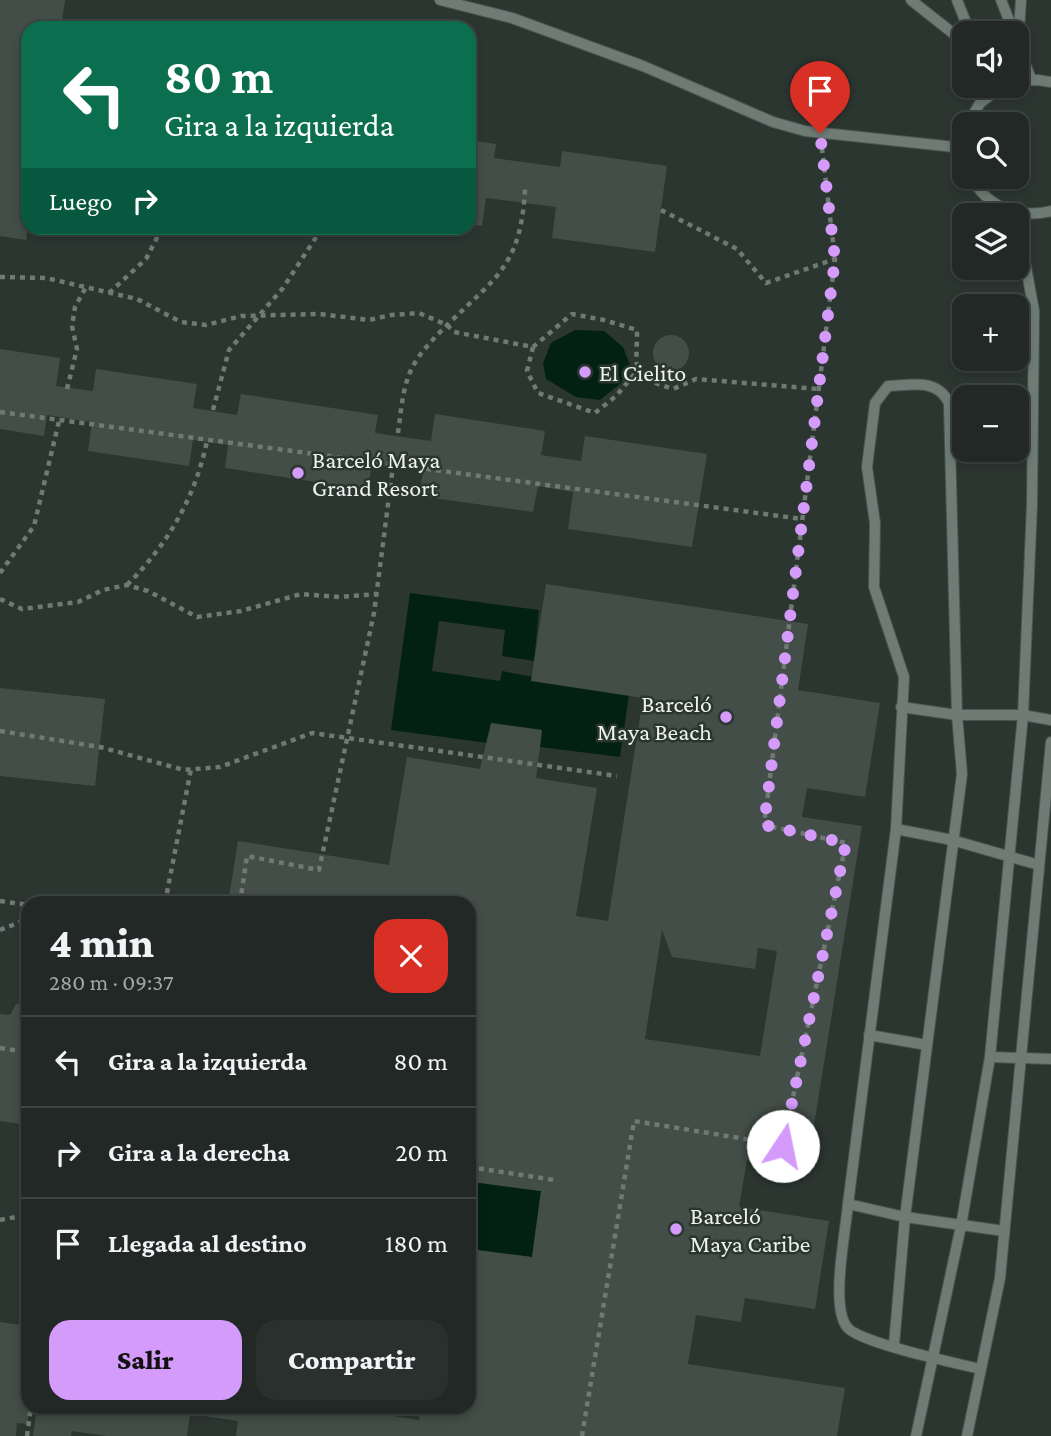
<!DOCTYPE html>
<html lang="es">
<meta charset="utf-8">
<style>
body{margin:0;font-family:"Crimson Pro",serif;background:#29302d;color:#f1f3f6;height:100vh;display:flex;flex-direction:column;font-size:26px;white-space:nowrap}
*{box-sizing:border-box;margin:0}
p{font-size:23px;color:#a2a6a7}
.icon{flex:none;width:38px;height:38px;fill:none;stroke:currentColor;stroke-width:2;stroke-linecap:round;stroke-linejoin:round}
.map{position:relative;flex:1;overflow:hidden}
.sheet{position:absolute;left:21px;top:896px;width:455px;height:518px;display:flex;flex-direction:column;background:#212825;border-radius:21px;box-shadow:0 4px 10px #0003,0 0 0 2px #3e4442}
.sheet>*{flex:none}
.guide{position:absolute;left:21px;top:21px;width:455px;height:214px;border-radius:21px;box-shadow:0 4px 10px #0003,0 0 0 2px #3e4442;background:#0b6e4f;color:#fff;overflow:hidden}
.buttons{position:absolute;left:952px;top:21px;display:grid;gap:14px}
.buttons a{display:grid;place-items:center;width:77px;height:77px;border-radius:14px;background:#212825;box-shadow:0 4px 10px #0003,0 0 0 2px #3e4442;font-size:35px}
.pin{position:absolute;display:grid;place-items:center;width:60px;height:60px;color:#fff;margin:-72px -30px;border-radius:50% 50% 50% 0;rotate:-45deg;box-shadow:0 0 7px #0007}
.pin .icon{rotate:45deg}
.me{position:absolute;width:77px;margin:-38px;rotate:11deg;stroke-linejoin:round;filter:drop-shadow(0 0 5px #0008)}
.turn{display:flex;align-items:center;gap:24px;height:147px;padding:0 28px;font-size:32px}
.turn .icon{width:91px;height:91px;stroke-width:2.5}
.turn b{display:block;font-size:49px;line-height:60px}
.then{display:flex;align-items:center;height:66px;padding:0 28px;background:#0003;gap:14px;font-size:26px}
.round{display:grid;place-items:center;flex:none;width:74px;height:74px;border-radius:21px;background:#29302d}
.head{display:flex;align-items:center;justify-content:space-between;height:119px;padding:0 28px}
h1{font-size:42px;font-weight:800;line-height:52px}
.cta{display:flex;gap:14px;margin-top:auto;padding:14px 28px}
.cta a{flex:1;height:80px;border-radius:21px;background:#d59bfb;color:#111;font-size:28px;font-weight:800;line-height:80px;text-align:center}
.cta a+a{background:#29302d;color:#f1f3f6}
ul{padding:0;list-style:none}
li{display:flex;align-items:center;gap:21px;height:91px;padding:0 28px;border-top:2px solid #3e4442}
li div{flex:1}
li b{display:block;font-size:26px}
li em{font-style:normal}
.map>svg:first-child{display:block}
</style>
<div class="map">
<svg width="1051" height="1436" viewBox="0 0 1051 1436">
<rect width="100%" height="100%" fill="#2c3631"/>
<g fill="#022114">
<path d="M575 330 604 331 623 347 630 365 620 384 600 400 576 397 546 379 543 363 551 343Z"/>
<path d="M410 593 539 610 534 661 502 656 505 630 439 621 432 671 500 681 502 671 629 695 620 757 540 747 542 730 488 743 391 730Z"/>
<path d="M473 1182 541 1191 532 1257 469 1249V1198Z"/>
</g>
<g fill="#424e47" fill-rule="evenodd">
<path d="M0 0H65L61 28H28V224L26 240 0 236Z"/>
<path d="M469 140 496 144 494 158 560 167 562 151 667 166 655 252 552 238 556 207 486 198 482 226 469 224Z"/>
<circle cx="671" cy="353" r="18"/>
<path d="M0 349 60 358 56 386 93 391 96 369 197 384 193 408 237 415 241 394 378 415 375 433 431 441 435 414 545 431 541 455 581 461 585 436 707 454 692 547 568 529 573 492 538 486 533 512 419 496 423 471 372 464 368 490 225 468 228 445 193 440 189 466 88 451 92 422 47 415 44 436 0 429Z"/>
<path d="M546 584 808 624 798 690 880 703 865 797 807 788 802 817 862 826 807 1169 747 1160 739 1207 829 1221 815 1309 745 1298 741 1322 696 1315 688 1364 845 1388 837 1436H236L238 1421 190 1414 187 1436H107L72 1431 71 1436H33L37 1407H370L367 1412 419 1420 421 1407H469V1249L532 1257 541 1191 473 1182 469 1197V903H228L238 841 389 865 407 757 480 769 491 723 542 730 536 778 597 788 576 916 608 921 643 698 531 681ZM662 930 672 957 755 969 758 948 777 951 760 1056 645 1039Z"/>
<path d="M0 688 105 699 95 786 0 776Z"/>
<path d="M16 1004 28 1006V1125L0 1121V1014L10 1015Z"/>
<path d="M0 1322 28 1326 30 1407 27 1424 17 1423 16 1436H0Z"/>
</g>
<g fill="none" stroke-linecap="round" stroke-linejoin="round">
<defs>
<g id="service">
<path d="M440 0 512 18 643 66 773 122 805 131 964 148"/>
<path d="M911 0 964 42"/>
<path d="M957 0 970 33"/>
<path d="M1001 0 1014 33"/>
<path d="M1017 42 1031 79"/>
<path d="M1018 44 1021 0"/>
<path d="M1017 81 1038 80 1051 82"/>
<path d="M968 124 980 103 1003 86"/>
<path d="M971 177C987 207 1018 219 1051 211"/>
<path d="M901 707 957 715H1023L1051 720"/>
<path d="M869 1035 927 1045"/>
<path d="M990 1057 1051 1059"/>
<path d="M848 1204 896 829"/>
<path d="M894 1345 905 1217 962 774 957 715 949 403C937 378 912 385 888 386L875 403 867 467 875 523 874 587 904 677 896 829 952 840 1039 865"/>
<path d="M980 1369C956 1363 859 1343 847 1327 830 1306 846 1230 848 1204L905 1217 1004 1231"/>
<path d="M916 1436 961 1226 990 1057 1023 715 1032 505 1034 311 1016 212"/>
<path d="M967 1436 1000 1278 1051 742"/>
</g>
</defs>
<use href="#service" stroke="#4c5551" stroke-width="12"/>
<g stroke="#707974" stroke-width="4.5" stroke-dasharray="5 5" stroke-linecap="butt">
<path d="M661 210 737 249 766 283 835 259 822 149"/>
<path d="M0 277 46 278 137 299 181 322 206 325 241 316 320 314 369 320 391 315 419 313 447 325 454 332 533 347 572 314 604 320 637 330C637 373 629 375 673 389L696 379 818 389"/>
<path d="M109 293 146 259 162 228"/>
<path d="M533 347 527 371 538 393 595 413 616 396 637 371"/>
<path d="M67 389 77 349 72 326 75 307 86 287"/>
<path d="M213 410 229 350 283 288 322 228"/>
<path d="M0 412 802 519"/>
<path d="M398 433C401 412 402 390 411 370 419 353 435 337 448 324 498 276 521 264 525 189"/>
<path d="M0 573 34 526 59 421"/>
<path d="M127 585C168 544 195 498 207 441"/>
<path d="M0 599 22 609 78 602 103 590 127 585 148 591 197 617 241 611 301 594 339 597 377 594"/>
<path d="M0 731 100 747 184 770 220 767 312 733 617 776"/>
<path d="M0 901 28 905"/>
<path d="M165 903 191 769"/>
<path d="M240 903 247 856 319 870 374 613 393 466"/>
<path d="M0 930 28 919"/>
<path d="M0 1048 28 1052"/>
<path d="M469 1167 554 1180"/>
<path d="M0 1220 21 1216 28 1218"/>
<path d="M27 1436 31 1407"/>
<path d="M582 1436 634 1121 783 1145 846 843 764 825 835 259"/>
</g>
<use href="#service" stroke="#6f7b75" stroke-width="10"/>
</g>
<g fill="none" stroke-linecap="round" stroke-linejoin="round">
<path stroke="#d59bfb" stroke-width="12" stroke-dasharray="0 21.6" d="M783 1146 846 843 764 825 835 259 820 133"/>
</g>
<g fill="#d59bfb" stroke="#2c3631" stroke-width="2.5">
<circle cx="585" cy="372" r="7"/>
<circle cx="298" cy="473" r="7"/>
<circle cx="726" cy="717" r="7"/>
<circle cx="676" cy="1229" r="7"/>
</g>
<g text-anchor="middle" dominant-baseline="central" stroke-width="5" stroke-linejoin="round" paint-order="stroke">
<g font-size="24" fill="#ecf3ef" stroke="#2c3631" text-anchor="start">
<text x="599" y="372">El Cielito</text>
<text x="312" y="459">Barceló Maya<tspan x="312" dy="28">Grand Resort</tspan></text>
<text x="712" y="703" text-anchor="end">Barceló<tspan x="712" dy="28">Maya Beach</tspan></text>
<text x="690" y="1215">Barceló<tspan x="690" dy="28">Maya Caribe</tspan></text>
</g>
</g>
</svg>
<div class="buttons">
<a><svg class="icon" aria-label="sound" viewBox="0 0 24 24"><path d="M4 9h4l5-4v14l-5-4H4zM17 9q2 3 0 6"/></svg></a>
<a><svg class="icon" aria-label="search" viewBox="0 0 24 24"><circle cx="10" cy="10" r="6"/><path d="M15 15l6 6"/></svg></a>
<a><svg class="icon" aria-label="layers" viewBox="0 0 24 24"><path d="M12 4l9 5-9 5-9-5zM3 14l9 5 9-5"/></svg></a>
<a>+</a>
<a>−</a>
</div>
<div class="pin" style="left:820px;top:133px;background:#d93025"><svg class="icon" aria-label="arrive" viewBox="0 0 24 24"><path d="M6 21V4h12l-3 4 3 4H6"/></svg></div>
<svg class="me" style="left:783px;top:1146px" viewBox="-20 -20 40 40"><circle r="19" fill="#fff"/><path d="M0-13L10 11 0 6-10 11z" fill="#d59bfb"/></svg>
<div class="guide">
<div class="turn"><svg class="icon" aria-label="left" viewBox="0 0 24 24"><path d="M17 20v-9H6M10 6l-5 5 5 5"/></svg><div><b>80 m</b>Gira a la izquierda</div></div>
<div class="then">Luego<svg class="icon" aria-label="right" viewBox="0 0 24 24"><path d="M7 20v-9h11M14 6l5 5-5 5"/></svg></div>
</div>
<section class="sheet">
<div class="head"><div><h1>4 min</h1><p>280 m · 09:37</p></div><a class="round" style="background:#d93025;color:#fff"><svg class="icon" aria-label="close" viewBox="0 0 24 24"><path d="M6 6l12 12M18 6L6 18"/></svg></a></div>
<ul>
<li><svg class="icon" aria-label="left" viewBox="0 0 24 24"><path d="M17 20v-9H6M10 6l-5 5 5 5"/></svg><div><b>Gira a la izquierda</b></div><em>80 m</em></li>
<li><svg class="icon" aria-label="right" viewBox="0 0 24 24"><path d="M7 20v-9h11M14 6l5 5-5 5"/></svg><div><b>Gira a la derecha</b></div><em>20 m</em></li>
<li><svg class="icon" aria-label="arrive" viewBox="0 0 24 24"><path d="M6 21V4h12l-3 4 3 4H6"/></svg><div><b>Llegada al destino</b></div><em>180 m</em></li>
</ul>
<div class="cta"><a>Salir</a><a>Compartir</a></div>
</section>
</div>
